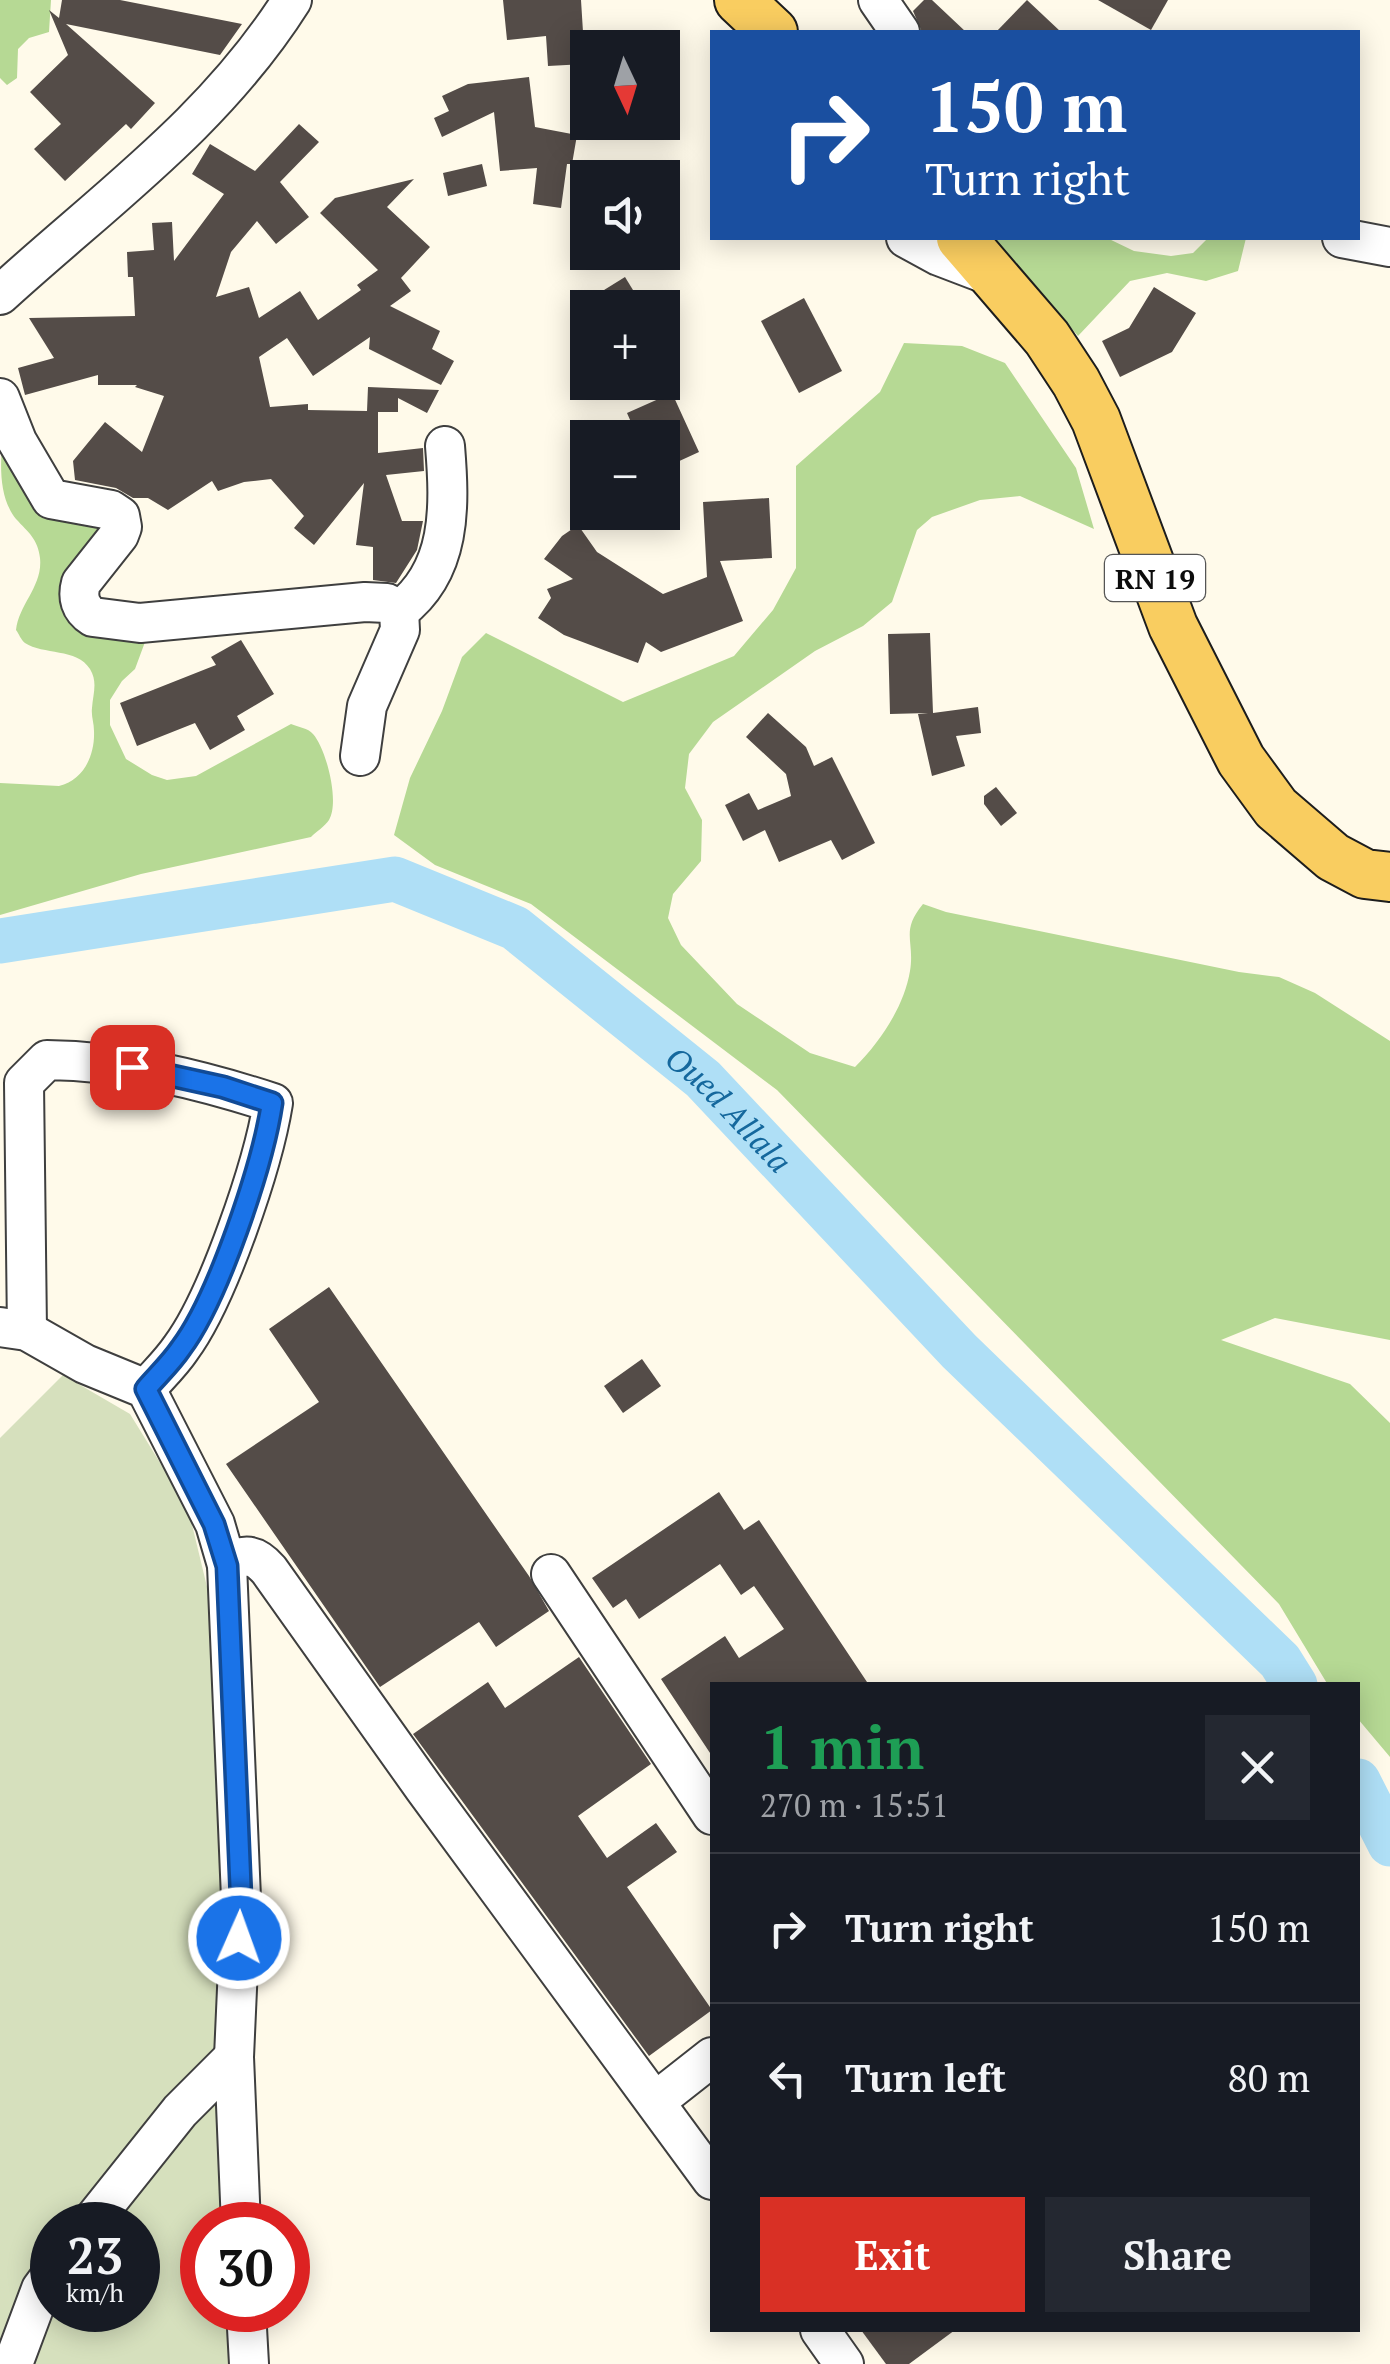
<!DOCTYPE html>
<meta charset="utf-8">
<style>
body{margin:0;font-family:"PT Serif",serif;background:#242831;color:#f1f3f6;height:100vh;display:flex;flex-direction:column;font-size:38px;white-space:nowrap}
*{box-sizing:border-box;margin:0}
p{font-size:32px;color:#9ea1a6}
.icon{flex:none;width:55px;height:55px;fill:none;stroke:currentColor;stroke-width:2;stroke-linecap:round;stroke-linejoin:round}
.map{position:relative;flex:1;overflow:hidden}
.panel{position:absolute;left:710px;top:1682px;width:650px;height:650px;display:flex;flex-direction:column;background:#171b24;border-radius:0px;box-shadow:0 5px 25px #0003}
.panel>*{flex:none}
.top-card{position:absolute;left:710px;top:30px;width:650px;height:210px;border-radius:0px;box-shadow:0 5px 25px #0003;background:#1a4fa0;color:#fff;overflow:hidden}
.needle{width:65px;rotate:176deg}
.controls{position:absolute;left:570px;top:30px;display:grid;gap:20px}
.controls a{display:grid;place-items:center;width:110px;height:110px;border-radius:0px;background:#171b24;box-shadow:0 5px 25px #0003;font-size:50px}
.speed{position:absolute;left:30px;top:2202px;display:flex;gap:20px;font-size:50px;font-weight:700;text-align:center}
.speed>*{display:grid;place-content:center;width:130px;height:130px;border-radius:50%;background:#171b24;box-shadow:0 5px 25px #0003;line-height:1}
.speed small{font-size:25px;font-weight:400}
.speed .limit{border:15px solid #d22;background:#fff;color:#111}
.pin{position:absolute;display:grid;place-items:center;width:85px;height:85px;color:#fff;margin:-42px;border-radius:20px;box-shadow:0 5px 15px #0006}
.me{position:absolute;width:110px;margin:-55px;rotate:2deg;stroke-linejoin:round;filter:drop-shadow(0 0 8px #0008)}
.turn{display:flex;align-items:center;gap:35px;height:210px;padding:0 50px;font-size:45px}
.turn .icon{width:130px;height:130px;stroke-width:2.5}
.turn b{display:block;font-size:70px;line-height:85px}
.round{display:grid;place-items:center;flex:none;width:105px;height:105px;border-radius:0px;background:#242831}
.headline{display:flex;align-items:center;justify-content:space-between;height:170px;padding:0 50px}
h1{font-size:60px;font-weight:600;line-height:75px;color:#1e9e55}
.button{display:flex;gap:20px;margin-top:auto;padding:20px 50px}
.button a{flex:1;height:115px;border-radius:0px;background:#d93025;color:#fff;font-size:40px;font-weight:600;line-height:115px;text-align:center}
.button a+a{background:#242831;color:#f1f3f6}
ul{padding:0;list-style:none}
li{display:flex;align-items:center;gap:30px;height:150px;padding:0 50px;border-top:2px solid #363941}
li div{flex:1}
li b{display:block;font-size:38px}
li em{font-style:normal}
.map>svg:first-child{display:block}
</style>
<div class="map">
<svg width="1390" height="2364" viewBox="0 0 1390 2364">
<rect width="100%" height="100%" fill="#fffaea"/>
<g fill="#b6d994">
<path d="M0 0H51L49 32 29 38 18 49 17 78 7 85 0 78Z"/>
<path d="M993 238H1107L1134 251 1171 256 1193 253 1208 238H1246L1238 271 1206 281 1167 273 1130 281 1078 336Z"/>
<path d="M904 343 962 346 1005 363 1076 468 1094 529 1020 496 980 500 932 517 917 530 892 602 863 626 815 651 713 722 689 754 685 788 702 820 701 861 673 894 668 918 681 945 737 1004 810 1053 855 1067C880 1042 904 1007 910 971 915 940 900 932 923 904L946 912 1239 972 1279 977 1315 993 1390 1041V1340L1275 1318 1221 1340 1350 1384 1390 1423V1757L1358 1719V1685H1328L1279 1604 777 1090 531 904 435 865 394 835 410 778 442 711 462 657 486 633 623 702 734 656 773 610 796 568V466L880 392Z"/>
<path d="M2 445 80 519 99 529 93 550 67 587 126 633 145 642 135 669 122 681 110 700V725L126 759 152 775 167 780 196 776 291 724C298 727 308 728 313 734 326 748 340 802 329 820 325 826 316 832 311 837L141 874 0 915V783L59 786C84 780 95 755 94 731 94 723 91 716 92 708 93 694 98 682 90 669 77 648 43 655 25 643 21 640 19 634 16 630 19 604 43 586 40 558 38 539 28 532 16 519 0 499 0 470 2 445Z"/>
</g>
<path fill="#d6e0bd" fill-rule="evenodd" d="M63 1375 130 1414 188 1508 214 1616 231 1896 228 2225H202V2310H232L235 2364H0V1438ZM52 2225H138V2310H52Z"/>
<g fill="none" stroke-linecap="round" stroke-linejoin="round">
<g stroke="#afdff6" stroke-width="45">
<path id="s1" d="M0 941 395 879 515 928 703 1079 959 1351 1280 1661 1295 1685"/>
<path d="M1358 1781 1390 1844"/>
</g>
</g>
<g fill="#544c48">
<path d="M62 0H120L242 24 220 55 66 24 155 103 131 129 126 124 65 181 34 149 61 124 30 92 68 55 49 10 59 18Z"/>
<path d="M503 0H581L585 64 548 66 546 36 507 40Z"/>
<path d="M924 0H932L966 32H922L913 11Z"/>
<path d="M1027 0 1061 32H996Z"/>
<path d="M1098 0H1168L1151 30Z"/>
<path d="M529 77 535 127 577 135 572 164H567L561 208 533 204 537 168 500 171 494 112 442 137 434 118 449 111 442 96 468 84Z"/>
<path d="M299 124 319 142 280 182 309 217 276 244 257 221 231 252 216 297 249 287 259 318 300 291 318 320 361 290 357 285 378 270 320 213 335 198 414 179 387 207 430 247 401 278 411 291 390 306 440 331 432 349 454 361 441 385 369 349 370 337 313 376 287 338 259 357 270 407 308 404V410L367 411 368 387 439 390 427 413 398 398V412H378V453L423 448 424 471 386 475 402 521H423L417 550 396 583 373 580V547L356 545 364 483 314 545 294 528 304 516 271 479 244 482 218 491 212 481 168 510 148 498H133L116 488 75 480 73 461 105 422 142 452 164 396 135 387 137 385H98V375L25 395 18 368 54 358 29 318 135 316 133 277H128L127 252 154 250 152 223 172 222 174 261 224 194 192 174 210 144 255 171Z"/>
<path d="M482 164 487 186 448 196 443 173Z"/>
<path d="M625 277 644 308H575Z"/>
<path d="M1154 287 1196 313 1172 352 1120 377 1102 341 1129 328Z"/>
<path d="M804 298 842 371 799 393 761 321Z"/>
<path d="M672 393 699 452 675 463 671 454 662 458V438H638L627 413Z"/>
<path d="M769 498 772 558 720 561 743 621 661 652 646 642 638 663 564 635 538 618 551 598 547 589 573 579 544 559 562 536 578 525 597 552 663 594 707 577 703 502Z"/>
<path d="M930 633 933 713 978 707 981 733 956 736 965 766 932 776 918 714 928 713 890 714 888 634Z"/>
<path d="M241 640 274 694 237 716 245 730 210 750 195 723 137 746 120 703 216 665 211 657Z"/>
<path d="M768 713 806 747 814 766 832 757 875 843 842 860 831 840 779 862 765 830 743 841 725 805 749 793 758 810 791 796 786 774 746 737Z"/>
<path d="M996 787 1017 813 1001 826 984 804V796Z"/>
<path d="M329 1287 529 1576 549 1611 496 1647 479 1622 380 1687 226 1464 319 1402 269 1329Z"/>
<path d="M642 1359 661 1386 623 1413 604 1386Z"/>
<path d="M719 1492 744 1530 759 1520 869 1685H712V1756L661 1679 725 1636 739 1658 784 1629 754 1586 741 1595 720 1564 639 1619 626 1599 613 1608 592 1578Z"/>
<path d="M579 1657 651 1764 578 1816 607 1858 656 1823 677 1852 627 1887 712 2010 649 2056 413 1734 488 1682 505 1708Z"/>
<path d="M861 2330H955L909 2364H886Z"/>
</g>
<g fill="none" stroke-linecap="round" stroke-linejoin="round">
<defs>
<g id="minor">
<path d="M878 0 900 32"/>
<path d="M906 238 939 256 994 277"/>
<path d="M1342 238 1390 247"/>
<path d="M0 295C104 200 215 122 292 0"/>
<path d="M0 398 17 441 51 499 111 510 120 516 122 527 119 535 81 583C77 597 80 609 93 617L140 623 365 602 387 603 399 611 400 630 367 706 360 756"/>
<path d="M399 611C452 571 450 507 445 446"/>
<path d="M0 1327 27 1331 85 1364 146 1389 215 1524 227 1565 241 1898 234 2057 241 2225"/>
<path d="M27 1331 24 1083 47 1060C125 1061 199 1079 273 1103 263 1165 218 1298 181 1348 171 1363 157 1376 146 1389"/>
<path d="M227 1565C244 1552 255 1554 269 1570L424 1788 712 2180"/>
<path d="M551 1574 712 1815"/>
<path d="M656 2101 712 2057"/>
<path d="M89 2225 180 2111 234 2057"/>
<path d="M246 2310 249 2364"/>
<path d="M820 2330 844 2364"/>
<path d="M13 2364 41 2289 52 2274"/>
</g>
<g id="major">
<path d="M739 0 773 32"/>
<path d="M961 238 1047 338 1076 382 1096 420 1173 626 1241 760 1276 808 1333 857 1365 874 1390 877"/>
</g>
</defs>
<use href="#minor" stroke="#3f3f3f" stroke-width="42"/>
<use href="#major" stroke="#1d1d1d" stroke-width="52"/>
<use href="#minor" stroke="#fff" stroke-width="38"/>
<use href="#major" stroke="#f9cd60" stroke-width="48"/>
</g>
<g fill="none" stroke-linecap="round" stroke-linejoin="round">
<defs>
<path id="route" d="M132 1067 223 1087 272 1103C263 1164 218 1299 181 1348 171 1363 157 1376 146 1389L214 1524 227 1566 241 1898 239 1938"/>
</defs>
<use href="#route" stroke="#114b97" stroke-width="25"/>
<use href="#route" stroke="#1a73e8" stroke-width="18"/>
</g>
<g text-anchor="middle" dominant-baseline="central" stroke-width="10" stroke-linejoin="round" paint-order="stroke">
<rect fill="#fff" stroke="#555" stroke-width="2.5" x="1105" y="555" width="100" height="46" rx="8"/>
<g font-size="28" font-weight="bold" fill="#0c0c0c">
<text x="1155" y="578">RN 19</text>
</g>
<g font-size="32" font-style="italic" fill="#15689d" stroke="#fff">
<text stroke="none"><textPath href="#s1" startOffset="810">Oued Allala</textPath></text>
</g>
</g>
</svg>
<div class="controls">
<a><svg class="needle" viewBox="-14 -14 28 28"><path d="M0-13l5 13h-10z" fill="#e53935"/><path d="M0 13l5-13h-10z" fill="#9ea1a6"/></svg></a>
<a><svg class="icon" aria-label="sound" viewBox="0 0 24 24"><path d="M4 9h4l5-4v14l-5-4H4zM17 9q2 3 0 6"/></svg></a>
<a>+</a>
<a>−</a>
</div>
<div class="speed"><div>23<small>km/h</small></div><div class="limit">30</div></div>
<div class="pin" style="left:132px;top:1067px;background:#d93025"><svg class="icon" aria-label="arrive" viewBox="0 0 24 24"><path d="M6 21V4h12l-3 4 3 4H6"/></svg></div>
<svg class="me" style="left:239px;top:1938px" viewBox="-20 -20 40 40"><circle r="17" fill="#1a73e8" stroke="#fff" stroke-width="3"/><path d="M0-11L8 9 0 5-8 9z" fill="#fff"/></svg>
<div class="top-card">
<div class="turn"><svg class="icon" aria-label="right" viewBox="0 0 24 24"><path d="M7 20v-9h11M14 6l5 5-5 5"/></svg><div><b>150 m</b>Turn right</div></div>
</div>
<section class="panel">
<div class="headline"><div><h1>1 min</h1><p>270 m · 15:51</p></div><a class="round"><svg class="icon" aria-label="close" viewBox="0 0 24 24"><path d="M6 6l12 12M18 6L6 18"/></svg></a></div>
<ul>
<li><svg class="icon" aria-label="right" viewBox="0 0 24 24"><path d="M7 20v-9h11M14 6l5 5-5 5"/></svg><div><b>Turn right</b></div><em>150 m</em></li>
<li><svg class="icon" aria-label="left" viewBox="0 0 24 24"><path d="M17 20v-9H6M10 6l-5 5 5 5"/></svg><div><b>Turn left</b></div><em>80 m</em></li>
</ul>
<div class="button"><a>Exit</a><a>Share</a></div>
</section>
</div>
